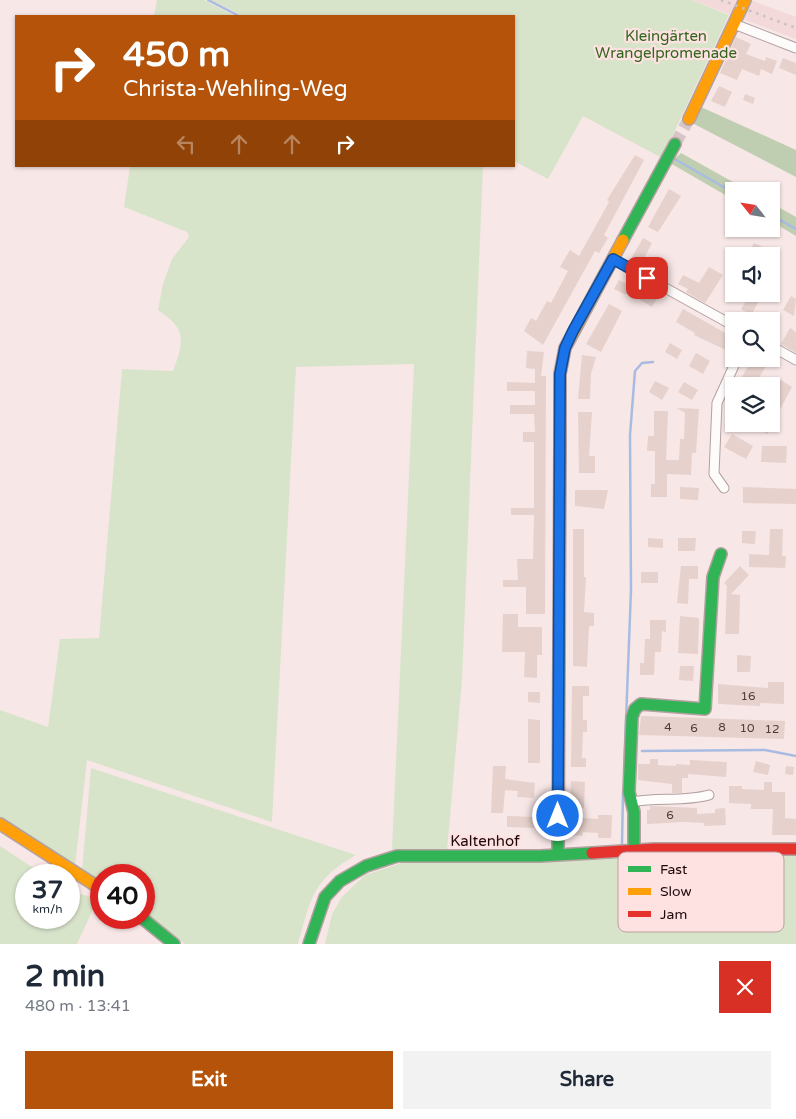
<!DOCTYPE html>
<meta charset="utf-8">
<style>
body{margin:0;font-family:"Varela Round",sans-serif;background:#f2f2f3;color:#1f2937;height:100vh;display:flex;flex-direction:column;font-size:19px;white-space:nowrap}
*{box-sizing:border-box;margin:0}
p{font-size:16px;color:#747a83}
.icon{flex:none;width:28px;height:28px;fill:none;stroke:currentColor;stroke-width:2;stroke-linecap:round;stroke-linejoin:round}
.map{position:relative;height:944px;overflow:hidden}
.panel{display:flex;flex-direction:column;background:#fff;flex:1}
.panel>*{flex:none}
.banner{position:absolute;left:15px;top:15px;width:500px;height:152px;border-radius:0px;box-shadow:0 1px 4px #0004;background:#b45309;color:#fff;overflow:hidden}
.needle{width:32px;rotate:300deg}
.tools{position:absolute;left:725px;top:182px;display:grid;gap:10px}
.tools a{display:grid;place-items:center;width:55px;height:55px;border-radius:0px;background:#fff;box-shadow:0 1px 4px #0004;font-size:25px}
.speed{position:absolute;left:15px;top:864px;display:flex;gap:10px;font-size:25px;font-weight:700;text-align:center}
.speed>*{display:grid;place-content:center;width:65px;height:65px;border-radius:50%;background:#fff;box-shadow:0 1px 4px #0004;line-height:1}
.speed small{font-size:12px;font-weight:400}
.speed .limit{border:8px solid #d22;background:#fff;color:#111}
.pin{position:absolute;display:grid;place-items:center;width:42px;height:42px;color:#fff;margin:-21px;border-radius:10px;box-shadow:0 2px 8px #0006}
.me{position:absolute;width:55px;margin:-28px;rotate:0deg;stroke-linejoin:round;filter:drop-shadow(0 0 4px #0008)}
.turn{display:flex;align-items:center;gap:18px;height:105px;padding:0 25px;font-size:22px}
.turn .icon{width:65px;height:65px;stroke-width:2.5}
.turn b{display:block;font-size:35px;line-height:42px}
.lanes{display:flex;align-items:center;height:48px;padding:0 25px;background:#0003;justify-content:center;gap:25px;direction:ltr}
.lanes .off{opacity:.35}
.round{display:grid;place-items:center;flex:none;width:52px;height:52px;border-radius:0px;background:#f2f2f3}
.overview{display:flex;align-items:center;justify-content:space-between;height:85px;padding:0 25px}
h1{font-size:30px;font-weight:700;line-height:38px}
.button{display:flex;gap:10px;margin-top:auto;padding:10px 25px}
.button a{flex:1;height:58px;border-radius:0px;background:#b45309;color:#fff;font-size:20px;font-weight:700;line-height:58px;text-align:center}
.button a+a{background:#f2f2f3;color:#1f2937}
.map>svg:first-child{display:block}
</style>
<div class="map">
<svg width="796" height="944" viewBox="0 0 796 944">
<rect width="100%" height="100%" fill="#f8e7e7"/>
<path fill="#f3d9d9" d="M692 0H751L796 17V39Z"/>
<g fill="#d8e4ca">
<path d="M157 0H204L235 16H154Z"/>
<path d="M211 0H692L729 15 662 158 583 116 548 179 514 161V16H243Z"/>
<path d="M130 166H483L462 680 447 851 392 849 414 364 296 367 272 822 87 760 75 866 0 817V710L48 727 60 639 99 638 122 369 173 371C184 341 187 329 158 310L163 284 172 259 189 237 187 232 124 207Z"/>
<path d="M91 768 356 855C312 880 311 899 298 944H185L144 912V875H101V882L82 870Z"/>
<path d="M0 846 44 875H26V918H69V891L88 896 95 905 77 944H0Z"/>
<path d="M660 853 796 854V944H325L332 914 342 897 365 875 402 863 446 860Z"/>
</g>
<g fill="#bfceb0">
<path d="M701 107 796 150V177L694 124Z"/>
<path d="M681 153 749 191H734V200L670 163Z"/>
<path d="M771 203 796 217V236L771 221Z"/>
</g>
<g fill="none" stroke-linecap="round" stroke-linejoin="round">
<g stroke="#a8bce1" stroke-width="2.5">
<path d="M208 0 239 16"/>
<path d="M673 158 734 193"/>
<path d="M771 215 796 229"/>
<path d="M642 751 765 750 796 756"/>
<path d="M624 772 631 590 630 435 635 371 642 363 653 362"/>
<path d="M622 844 623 793"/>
</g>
</g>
<g fill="#e6d1cc">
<path d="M736 37 751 44 746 54 765 61 766 57 777 61 772 74 761 69 759 76 742 69 737 80 720 73Z"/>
<path d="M783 58 796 63V75L779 68Z"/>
<path d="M719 86 732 92 725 107 711 101Z"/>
<path d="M745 94 755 98 753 104 743 100Z"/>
<path d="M635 155 644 160 604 235 608 238 599 253 595 251 543 345 524 331 531 318 536 321 547 301 551 303 568 271 560 267 570 250 579 256 609 202 607 200Z"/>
<path d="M669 189 681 196 658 232 648 227Z"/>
<path d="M643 238 652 243 641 264 631 259Z"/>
<path d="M754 243 767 249 763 256H746Z"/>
<path d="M709 267 723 275 705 303 686 292 688 289 678 284 683 275 699 283Z"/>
<path d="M619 280 640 291 642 288 658 297 652 307 627 292 626 295 614 289Z"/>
<path d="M749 296 759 301 751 315 741 309Z"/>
<path d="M791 296 796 299 794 316 783 310Z"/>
<path d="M609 304 622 311 601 352 586 344Z"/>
<path d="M683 309 734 338 728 351 694 335 695 333 676 322Z"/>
<path d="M790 328 796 332V353L781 344Z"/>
<path d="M670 343 682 350 677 359 665 352Z"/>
<path d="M527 351 544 352 541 376H546L545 614H526V587H503V580H518L517 559H533L534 515H511V508H534V442H523V432H535L534 414H510V405H535V391H507V382L535 383V369L526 368Z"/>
<path d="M696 353 710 361 703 374 689 366Z"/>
<path d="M582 355 596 357 591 374 590 399H578Z"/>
<path d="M752 359 766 366 760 376 755 386H737Z"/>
<path d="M779 379 792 387 767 434 762 431V424H771V393Z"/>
<path d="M655 381 669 388 662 400 649 392Z"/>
<path d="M684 382 698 390 692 400 678 392Z"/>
<path d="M734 393V414L725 409Z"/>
<path d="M677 408 699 409 696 453H692L691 475 667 474V497H651V484H655V451H647L648 436H654V411H668L666 460H679L680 439H684L685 413Z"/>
<path d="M578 412H592L589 456H595V473H579Z"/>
<path d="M732 434 753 446 746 459 724 447Z"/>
<path d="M762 446H787L786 463 761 462Z"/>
<path d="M680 487 699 488 698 500 680 499Z"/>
<path d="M743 487 796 489V504L743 503Z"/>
<path d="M575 490H608L604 509 575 506Z"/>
<path d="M573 529H584V577H586L584 612 594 613V626H589L587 667 573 666Z"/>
<path d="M770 529H783L782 556H786L785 568 749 567V554L769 555Z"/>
<path d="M742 531H756L755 544 742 543Z"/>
<path d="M648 538 663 539V548L648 547Z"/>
<path d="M678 538H696L695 551H678Z"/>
<path d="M681 566H698V579H689L688 604 677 603Z"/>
<path d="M740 566 749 575 731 594 740 595 739 634H725L727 586 724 583Z"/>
<rect x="641" y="572" width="17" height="11"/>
<path d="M503 614H518V627H542V655H537V678L524 677 525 652H502Z"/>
<path d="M680 616 699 618 698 654 678 653Z"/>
<path d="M650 620H666V632L662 631 661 652H655L654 675H640V663H644L645 639H650Z"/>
<path d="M737 655 751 656 750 672H737Z"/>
<path d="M680 666H694L693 681 679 680Z"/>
<path d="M768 682H784V704L760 703V706L718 704V684L768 688Z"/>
<path d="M572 686H589V696H583V720H587V732H583L582 758H586V767H571Z"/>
<path d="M528 692H540V703L528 702Z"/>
<path d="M641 716 785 721 784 739 639 735Z"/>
<path d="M528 719 540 720V763H528Z"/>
<path d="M650 759H658V765L676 766V764L690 765V760L727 762 726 777 688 774V778H682V793H672V784L638 780V764H650Z"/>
<path d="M756 761 770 765 768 775 753 772Z"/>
<path d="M493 766H506L505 779 535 783 534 798 517 797 518 791 505 790 503 813H491Z"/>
<path d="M786 766 794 767 793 775 785 774Z"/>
<path d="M571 781 585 782 584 808 570 807Z"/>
<path d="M764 782H772V792H785V818L796 819V835H772L773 809H751V804L729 803V786H742V789L764 790Z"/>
<path d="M650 806 697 808V814L715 813V809L725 808 726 825 704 826V823L684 822 647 824V810H650Z"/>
<path d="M598 815H612L611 838H598V833L583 832 582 836 570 835 571 822 583 823V818L598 819Z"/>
<path d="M507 816 534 817V828L507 827Z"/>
</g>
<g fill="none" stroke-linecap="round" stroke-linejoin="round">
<path stroke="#d7c6c6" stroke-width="12" stroke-dasharray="12 6" stroke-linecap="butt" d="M675 144 689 119"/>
<defs>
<g id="street">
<path d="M734 24 796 48"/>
<path d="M613 259 734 326"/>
<path d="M771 346 796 360"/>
<path d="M724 488 714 474 717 403 737 359"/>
<path d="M632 802C658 797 684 802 709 795"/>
</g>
<g id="fast">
<path d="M623 240 675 144"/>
<path d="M634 850V812L629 792 632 717 635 709 641 704 705 709 713 577 721 554"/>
<path d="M558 854 560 442"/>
<path d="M142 918 174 944"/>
<path d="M309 944 325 897 340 881 366 866 397 856H540L592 853"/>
</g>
<g id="slow">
<path d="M689 119 745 0"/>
<path d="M560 442V374L565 348 623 240"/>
<path d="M0 824 101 889"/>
</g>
<path id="jam" d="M592 853 654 849H796"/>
</defs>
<use href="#street" stroke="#b3a0a0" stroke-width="11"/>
<use href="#fast" stroke="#b3a0a0" stroke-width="14"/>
<use href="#slow" stroke="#b3a0a0" stroke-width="14"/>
<use href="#jam" stroke="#b3a0a0" stroke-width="14"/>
<use href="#street" stroke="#fefbfb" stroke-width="9"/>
<use href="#fast" stroke="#30b455" stroke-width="11"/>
<use href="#slow" stroke="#ff9f0a" stroke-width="11"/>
<use href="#jam" stroke="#e5322d" stroke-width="11"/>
<path stroke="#c8c2c2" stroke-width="2.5" stroke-dasharray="2.5 5" stroke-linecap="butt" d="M721 0 796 28"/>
</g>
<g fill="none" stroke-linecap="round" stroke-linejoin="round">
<defs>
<path id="route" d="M558 816 560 374 565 348 573 331 613 259 647 278"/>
</defs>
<use href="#route" stroke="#114b97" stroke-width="12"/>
<use href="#route" stroke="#1a73e8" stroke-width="9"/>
</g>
<g text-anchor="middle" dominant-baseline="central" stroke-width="4.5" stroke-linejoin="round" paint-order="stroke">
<g font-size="12" fill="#523b3c">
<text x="748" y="696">16</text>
<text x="668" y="727">4</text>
<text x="722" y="727">8</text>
<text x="694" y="728">6</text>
<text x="747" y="728">10</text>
<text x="772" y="729">12</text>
<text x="670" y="815">6</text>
</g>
<g font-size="15" fill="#32661e" stroke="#fee1e1">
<text x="666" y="36">Kleingärten<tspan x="666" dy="17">Wrangelpromenade</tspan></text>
</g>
<g font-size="15" fill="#1f080a" stroke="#fee1e1">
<text x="485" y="841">Kaltenhof</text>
</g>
</g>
<rect x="618" y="852" width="166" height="80" rx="8" fill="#fee1e1" stroke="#bba0a0" stroke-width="1"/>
<rect x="628" y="866" width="23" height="6" fill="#30b455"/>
<rect x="628" y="888" width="23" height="7" fill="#ff9f0a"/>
<rect x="628" y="911" width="23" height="6" fill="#e5322d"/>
<g font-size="14" fill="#1f080a">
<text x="660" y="874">Fast</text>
<text x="660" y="896">Slow</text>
<text x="660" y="919">Jam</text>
</g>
</svg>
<div class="tools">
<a><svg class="needle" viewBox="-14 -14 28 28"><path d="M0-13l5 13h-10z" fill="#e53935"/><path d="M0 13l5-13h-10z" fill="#747a83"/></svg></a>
<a><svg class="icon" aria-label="sound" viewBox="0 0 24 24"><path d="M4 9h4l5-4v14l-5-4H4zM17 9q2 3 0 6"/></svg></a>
<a><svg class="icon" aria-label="search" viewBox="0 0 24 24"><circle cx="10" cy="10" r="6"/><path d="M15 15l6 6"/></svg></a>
<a><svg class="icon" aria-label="layers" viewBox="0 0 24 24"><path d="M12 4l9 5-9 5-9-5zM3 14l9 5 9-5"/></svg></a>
</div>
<div class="speed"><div>37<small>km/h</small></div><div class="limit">40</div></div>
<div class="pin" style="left:647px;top:278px;background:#d93025"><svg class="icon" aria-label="arrive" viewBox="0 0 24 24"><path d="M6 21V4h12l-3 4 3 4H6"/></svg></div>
<svg class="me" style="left:558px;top:816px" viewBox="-20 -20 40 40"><circle r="17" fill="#1a73e8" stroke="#fff" stroke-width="3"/><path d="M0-11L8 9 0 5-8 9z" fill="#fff"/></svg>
<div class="banner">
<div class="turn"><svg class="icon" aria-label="right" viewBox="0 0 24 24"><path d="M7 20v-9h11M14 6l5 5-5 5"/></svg><div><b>450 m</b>Christa-Wehling-Weg</div></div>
<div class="lanes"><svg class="icon off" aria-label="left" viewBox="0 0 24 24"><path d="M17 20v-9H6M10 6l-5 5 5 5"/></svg><svg class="icon off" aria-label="ahead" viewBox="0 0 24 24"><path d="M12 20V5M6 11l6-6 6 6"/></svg><svg class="icon off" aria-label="ahead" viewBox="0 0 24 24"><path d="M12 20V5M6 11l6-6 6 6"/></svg><svg class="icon" aria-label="right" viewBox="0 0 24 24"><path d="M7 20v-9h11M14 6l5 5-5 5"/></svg></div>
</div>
</div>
<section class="panel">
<div class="overview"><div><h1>2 min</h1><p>480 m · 13:41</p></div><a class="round" style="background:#d93025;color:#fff"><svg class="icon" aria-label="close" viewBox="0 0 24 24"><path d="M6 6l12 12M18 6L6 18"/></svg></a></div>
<div class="button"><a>Exit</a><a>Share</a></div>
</section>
